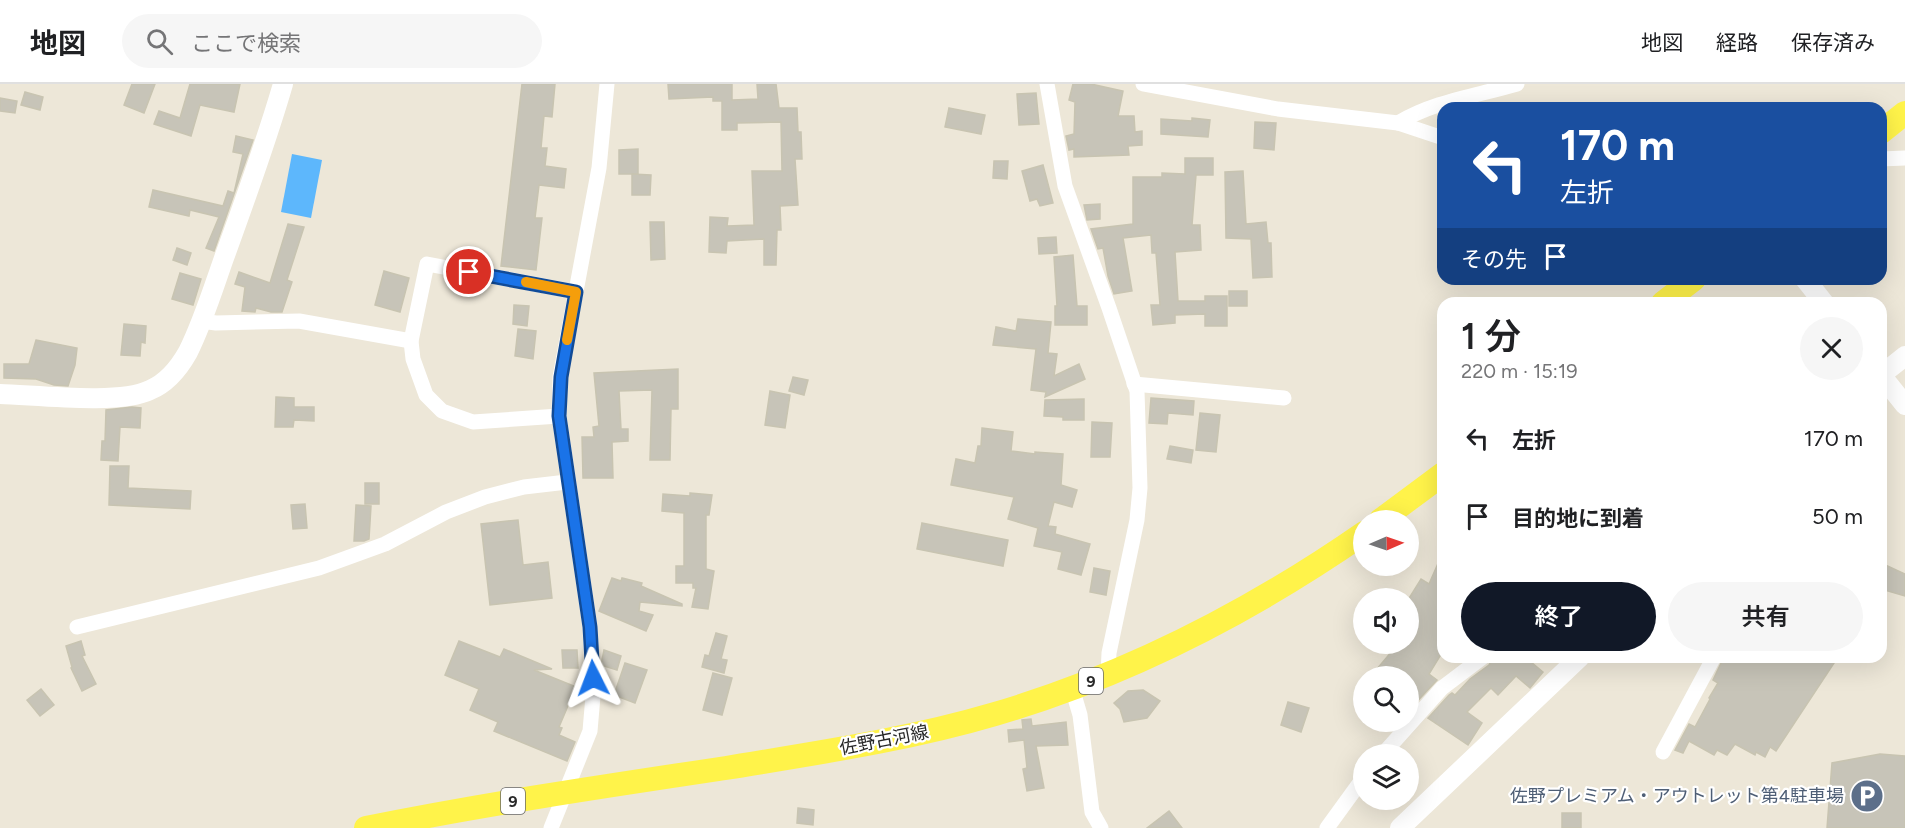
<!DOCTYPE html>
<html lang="ja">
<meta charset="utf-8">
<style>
body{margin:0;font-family:Figtree,"Noto Sans JP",sans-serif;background:#f6f6f6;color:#202124;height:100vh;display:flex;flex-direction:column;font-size:22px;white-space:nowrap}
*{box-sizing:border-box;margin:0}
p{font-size:20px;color:#757577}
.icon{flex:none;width:33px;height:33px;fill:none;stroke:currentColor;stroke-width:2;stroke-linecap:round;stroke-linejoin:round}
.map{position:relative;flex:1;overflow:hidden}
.side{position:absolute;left:1437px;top:213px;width:450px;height:366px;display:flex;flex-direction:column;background:#fff;border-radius:18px;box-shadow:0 6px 24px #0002}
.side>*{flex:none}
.guide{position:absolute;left:1437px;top:18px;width:450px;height:183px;border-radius:18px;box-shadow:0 6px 24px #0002;background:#1a4fa0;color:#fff;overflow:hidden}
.needle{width:39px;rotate:88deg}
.buttons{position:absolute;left:1353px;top:426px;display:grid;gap:12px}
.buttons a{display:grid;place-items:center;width:66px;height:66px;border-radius:50%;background:#fff;box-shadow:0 6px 24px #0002;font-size:30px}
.pin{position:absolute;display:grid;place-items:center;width:51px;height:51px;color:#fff;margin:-26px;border:3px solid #fff;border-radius:50%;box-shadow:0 2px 6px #0007}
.me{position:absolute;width:66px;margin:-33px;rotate:357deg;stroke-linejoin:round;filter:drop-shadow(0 0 4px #0008)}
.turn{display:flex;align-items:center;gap:21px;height:126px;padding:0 24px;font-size:27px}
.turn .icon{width:78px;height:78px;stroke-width:2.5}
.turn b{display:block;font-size:42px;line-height:51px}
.then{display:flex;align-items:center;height:57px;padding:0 24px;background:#0003;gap:12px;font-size:22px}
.round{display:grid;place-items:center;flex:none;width:63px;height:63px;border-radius:32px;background:#f6f6f6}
.headline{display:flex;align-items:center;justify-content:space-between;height:102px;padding:0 24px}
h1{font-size:36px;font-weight:600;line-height:45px}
.button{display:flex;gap:12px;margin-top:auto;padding:12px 24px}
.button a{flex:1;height:69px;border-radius:36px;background:#111827;color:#fff;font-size:24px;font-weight:600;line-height:69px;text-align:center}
.button a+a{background:#f6f6f6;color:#202124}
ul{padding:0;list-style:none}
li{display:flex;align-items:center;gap:18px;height:78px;padding:0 24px}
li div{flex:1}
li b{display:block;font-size:22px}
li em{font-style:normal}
header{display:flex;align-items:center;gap:36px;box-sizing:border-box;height:84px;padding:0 30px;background:#fff;border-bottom:2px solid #e0e0e0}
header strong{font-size:28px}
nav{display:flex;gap:33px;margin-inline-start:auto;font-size:21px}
.search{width:420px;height:54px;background:#f6f6f6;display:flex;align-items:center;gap:15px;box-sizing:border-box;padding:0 21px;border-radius:33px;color:#757577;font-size:22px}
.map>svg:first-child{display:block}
</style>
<header>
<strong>地図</strong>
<div class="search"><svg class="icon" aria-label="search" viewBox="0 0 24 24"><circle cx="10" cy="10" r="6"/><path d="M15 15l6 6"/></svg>ここで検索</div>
<nav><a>地図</a><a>経路</a><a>保存済み</a></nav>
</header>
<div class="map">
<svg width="1905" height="744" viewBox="0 0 1905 744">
<rect width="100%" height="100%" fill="#ede7d8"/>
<path fill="#5db7fc" d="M292 70 322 76 311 134 281 128Z"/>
<g fill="#c7c4b8" stroke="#c8c4b1" stroke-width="1.5">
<path d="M132 0H155L144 29 124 21Z"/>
<path d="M190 0H240L234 28 200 21 191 52 154 40 159 27 180 34Z"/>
<path d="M522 0H555L552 33 544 32 541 64H547L545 82 566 85 564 104 539 101 535 134H542L536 186 501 182Z"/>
<path d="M668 0H732V16L758 15 757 0H776L779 24H797L798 48H801L802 75H795L798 121 780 122 781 146H777L776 181H764V155L727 157 726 169 709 168 710 133 728 134 727 142 754 141 752 87H782L781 38 737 39V46H722V17H713V13L669 15Z"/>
<path d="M1073 0H1091L1123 7 1118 32H1134L1135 48 1142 47V61L1128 62 1129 71 1074 73V65L1069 66 1066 52 1074 50 1075 18 1069 16Z"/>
<path d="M25 8 43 13 40 26 21 21Z"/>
<path d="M1036 9 1039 40 1019 41 1017 10Z"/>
<path d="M0 14 17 17 15 29 0 27Z"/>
<path d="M949 24 985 31 981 50 945 43Z"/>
<path d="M1192 34 1210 36 1208 53 1161 50V35L1192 37Z"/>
<path d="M1255 38 1276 39 1274 66 1254 64Z"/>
<path d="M236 52 253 56 214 167 206 164 219 133 190 126 189 132 149 123 153 106 223 122 228 107 234 109 243 70 233 68Z"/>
<path d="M638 65V90H619V66Z"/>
<path d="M1185 74H1213V91H1196L1192 141H1200L1201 166 1175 168 1178 217H1205V212H1227V242H1205V230L1175 231V239L1153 241 1151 221H1160L1156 169H1152L1151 151 1123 154 1132 207 1114 210 1108 192 1103 164 1098 165 1091 145 1133 140V93H1162V89L1185 90Z"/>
<path d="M994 77H1008L1007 95 993 94Z"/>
<path d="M1043 81 1053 119 1040 122 1037 115 1030 117 1022 87Z"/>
<path d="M1243 87 1246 140 1266 138 1268 159H1271L1272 193 1253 194 1251 155 1226 154 1225 88Z"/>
<path d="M632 90 651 91 650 111H632Z"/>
<path d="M1100 120V135L1087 136 1084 121Z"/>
<path d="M650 138H664L665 175 651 176Z"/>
<path d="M288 140 304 143 287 196 292 198 282 228H271L256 224 255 228 242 227 245 203 235 200 239 188 270 199Z"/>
<path d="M1056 153 1057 169 1039 170 1038 154Z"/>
<path d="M177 164 191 169 187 181 173 176Z"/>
<path d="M1073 171 1077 222H1087V241H1055V222H1057L1054 173Z"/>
<path d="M384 187 409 194 400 228 375 221Z"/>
<path d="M180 189 201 195 193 221 172 215Z"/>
<rect x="1229" y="207" width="18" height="15"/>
<path d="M514 221 529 222 527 242 513 240Z"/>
<path d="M1018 235 1051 238 1048 269 1057 270 1054 292 1079 280 1085 295 1045 313 1046 308 1031 306 1036 265 993 261 996 243 1016 247Z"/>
<path d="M124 240 146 242 145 259 141 258 140 272 121 271Z"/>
<path d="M518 245 536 247 533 275 515 272Z"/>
<path d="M36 256 77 264 75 281 68 302 54 301 36 295 4 294V280H29Z"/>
<path d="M678 285V325H671L670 376H650L652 306 619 307 621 345H628V357L612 358 613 394H583L582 353H594L593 343 599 342 594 289Z"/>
<path d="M793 293 808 296 804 311 789 307Z"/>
<path d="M770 307 790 311 785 344 765 341Z"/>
<path d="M276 313 294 314V323H314V337L294 336 293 343H275Z"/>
<path d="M1151 314 1194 317 1193 331 1168 329 1167 340 1149 339Z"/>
<path d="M1084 315V336H1063V333L1044 332 1045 316Z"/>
<path d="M132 323 141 324 140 344 120 343 118 377 101 376 102 357H105L106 326Z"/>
<path d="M1200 329 1220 331 1216 368 1196 366Z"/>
<path d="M1092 338 1112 339 1110 373H1091Z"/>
<path d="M982 344 1013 348 1011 367 1035 370V368L1063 370 1061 401 1077 406 1072 423 1054 418 1048 442 1056 443 1055 450 1090 460 1081 491 1058 485 1062 468 1034 462 1038 444 1008 435 1014 413 951 401 956 375 975 379 978 362H981Z"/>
<path d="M1170 362 1193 366 1191 379 1167 375Z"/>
<path d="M110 382H129L128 404 191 407 190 425 109 421Z"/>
<rect x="365" y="399" width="14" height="21"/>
<path d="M690 409 712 411 709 431H706V485L714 487 708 525 692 523 696 504H693V499H676V482H684V429L662 427 663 410 690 412Z"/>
<path d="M305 420 307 444 293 445 291 421Z"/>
<path d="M356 421 371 422 369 455 364 457H354Z"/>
<path d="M518 436 523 481 548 478 552 514 490 521 481 440Z"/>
<path d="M922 439 1008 456 1003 482 917 465Z"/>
<path d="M1443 468V567L1429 590 1437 596 1408 627V592H1371L1398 560H1408V516L1421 495 1429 500Z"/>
<path d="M1881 479 1905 490V512L1881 505Z"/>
<path d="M1094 484 1110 487 1106 511 1090 508Z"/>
<path d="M612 494 621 497 622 494 642 499 641 502 682 520V522L640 518 639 527 653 531 646 547 599 527Z"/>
<path d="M716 549 727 552 721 575 727 576 724 589 702 583 705 571 709 572Z"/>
<path d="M81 557 85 571 82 572 96 600 82 607 71 584 72 583 66 562Z"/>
<path d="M459 557 500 573 504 565 552 585 534 586 576 603 559 643 562 644 559 651 575 658 567 677 494 647 498 638 470 626 479 605 445 591Z"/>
<path d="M562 566H577L578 584H563Z"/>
<path d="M604 566 621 572 617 586 601 581Z"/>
<path d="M1493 573H1525L1543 588 1530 604 1516 592 1498 611 1491 604 1467 628 1482 639 1468 661 1428 634 1449 611 1452 609 1455 611 1470 595 1489 581Z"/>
<path d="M1724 573H1838L1776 667 1770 663 1765 673 1756 668 1755 671 1735 660 1727 671 1717 666 1714 671 1689 657 1683 669 1675 666 1689 640 1695 643 1710 615 1709 614 1718 599 1713 596Z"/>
<path d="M625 579 647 586 635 619 614 611Z"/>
<path d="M713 589 732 594 722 631 703 626Z"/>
<path d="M41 605 54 621 40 632 27 616Z"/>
<path d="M1143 606 1160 617 1147 634 1124 638 1120 625 1114 619 1128 607Z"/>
<path d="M1288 618 1309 624 1301 648 1281 641Z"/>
<path d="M1031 635 1032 642 1066 638 1068 661 1036 662 1044 704 1027 707 1023 685 1027 684 1024 656 1009 658 1008 646 1023 645 1022 636Z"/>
<path d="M1880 670 1905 672V744H1827L1832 679Z"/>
<path d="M798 724 814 726 813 741 797 739Z"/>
<path d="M1169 727 1182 744H1147Z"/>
<rect x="1562" y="729" width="19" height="15"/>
</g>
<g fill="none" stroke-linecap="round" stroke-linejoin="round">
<g stroke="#fff" stroke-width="15">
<path d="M1047 0 1065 102 1109 224 1137 307 1140 404 1137 436 1109 569 1108 591"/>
<path d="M1143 0 1278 25 1398 39 1443 54"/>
<path d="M1398 39C1435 17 1476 12 1517 0"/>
<path d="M1881 75 1905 74"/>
<path d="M201 237 216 239 299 237 411 257"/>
<path d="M1134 300 1284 314"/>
<path d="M559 332 473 338 442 327 426 311 413 275 411 257 427 180 576 208"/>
<path d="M77 543 319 484 385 460 446 428 485 413 524 403 567 398"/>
<path d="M1072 604 1080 631 1092 728 1101 744"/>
<path d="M1663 668 1714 573"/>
<path d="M1383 670 1442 604 1483 573"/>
<path d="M551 744 590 647 593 612 590 543 559 332 560 293 599 84 607 0"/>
<path d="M1327 744 1364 693"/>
</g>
<g stroke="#fff" stroke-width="20">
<path d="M1805 195 1824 219"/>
<path d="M1905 272 1881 291 1905 321"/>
<path d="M0 310C36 311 120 321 150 306 167 299 179 284 188 268 203 238 213 205 224 174 245 116 266 59 283 0"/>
<path d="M1400 744 1580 573"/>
</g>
<g stroke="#fff34a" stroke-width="24">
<path d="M1881 48 1905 29"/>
<path d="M1663 219 1694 195"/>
<path d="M1381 436 1443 390"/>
<path d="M366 744C485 720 606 702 726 684 816 669 907 656 995 630 1128 591 1250 528 1364 449"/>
</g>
</g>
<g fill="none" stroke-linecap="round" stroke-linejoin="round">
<defs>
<path id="route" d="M469 188 576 208 561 293 559 332 590 543 593 594"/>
</defs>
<use href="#route" stroke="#114b97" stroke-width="15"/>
<use href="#route" stroke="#1a73e8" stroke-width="10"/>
<path stroke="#f59e0b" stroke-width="10" d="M526 198 576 208 567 256"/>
</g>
<defs>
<symbol id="parking-disc" viewBox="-11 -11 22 22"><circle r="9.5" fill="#5c6f8a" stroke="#fff"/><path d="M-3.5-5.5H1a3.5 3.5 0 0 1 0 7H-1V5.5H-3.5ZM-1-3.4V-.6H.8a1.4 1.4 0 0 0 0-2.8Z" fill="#fff"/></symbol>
</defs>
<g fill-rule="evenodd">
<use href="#parking-disc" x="1848" y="693" width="38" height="38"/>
</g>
<g text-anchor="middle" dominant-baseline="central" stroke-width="4.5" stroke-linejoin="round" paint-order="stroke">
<g fill="#fff" stroke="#686868" stroke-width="1.5">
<rect x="1079" y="584" width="24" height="26" rx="4.5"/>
<rect x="501" y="704" width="24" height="26" rx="4.5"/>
</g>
<g font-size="16" font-weight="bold" fill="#282828">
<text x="1091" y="597">9</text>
<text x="513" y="717">9</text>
</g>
<g font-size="18" fill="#282828" stroke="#fff">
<text transform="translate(884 656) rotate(-11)">佐野古河線</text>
</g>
<g font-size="18" fill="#4e5e75" stroke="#fff" text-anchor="end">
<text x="1844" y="712">佐野プレミアム・アウトレット第4駐車場</text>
</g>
</g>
</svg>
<div class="buttons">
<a><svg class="needle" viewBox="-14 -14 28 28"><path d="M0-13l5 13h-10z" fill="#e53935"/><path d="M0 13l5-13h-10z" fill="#757577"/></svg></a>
<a><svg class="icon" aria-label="sound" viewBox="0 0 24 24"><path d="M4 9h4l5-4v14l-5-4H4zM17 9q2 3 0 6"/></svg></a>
<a><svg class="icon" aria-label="search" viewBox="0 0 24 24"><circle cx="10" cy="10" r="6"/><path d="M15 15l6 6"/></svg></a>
<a><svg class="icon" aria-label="layers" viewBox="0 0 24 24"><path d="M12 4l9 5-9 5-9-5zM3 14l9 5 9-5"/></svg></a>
</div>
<div class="pin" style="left:469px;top:188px;background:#d93025"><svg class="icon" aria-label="arrive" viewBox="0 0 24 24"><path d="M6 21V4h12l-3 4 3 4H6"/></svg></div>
<svg class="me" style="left:593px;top:594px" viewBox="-20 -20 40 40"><path d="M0-17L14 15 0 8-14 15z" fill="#1a73e8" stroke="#fff" stroke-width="4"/></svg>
<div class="guide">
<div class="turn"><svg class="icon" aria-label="left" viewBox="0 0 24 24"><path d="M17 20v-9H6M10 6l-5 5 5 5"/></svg><div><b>170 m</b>左折</div></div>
<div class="then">その先<svg class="icon" aria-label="arrive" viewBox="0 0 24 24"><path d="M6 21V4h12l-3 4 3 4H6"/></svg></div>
</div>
<section class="side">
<div class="headline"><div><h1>1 分</h1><p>220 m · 15:19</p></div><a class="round"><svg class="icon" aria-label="close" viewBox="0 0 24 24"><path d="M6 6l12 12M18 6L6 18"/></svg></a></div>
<ul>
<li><svg class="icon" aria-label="left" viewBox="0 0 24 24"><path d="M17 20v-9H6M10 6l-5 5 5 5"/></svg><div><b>左折</b></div><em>170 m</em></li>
<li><svg class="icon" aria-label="arrive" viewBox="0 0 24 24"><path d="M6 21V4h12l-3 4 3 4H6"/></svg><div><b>目的地に到着</b></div><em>50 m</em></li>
</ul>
<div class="button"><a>終了</a><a>共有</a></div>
</section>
</div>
